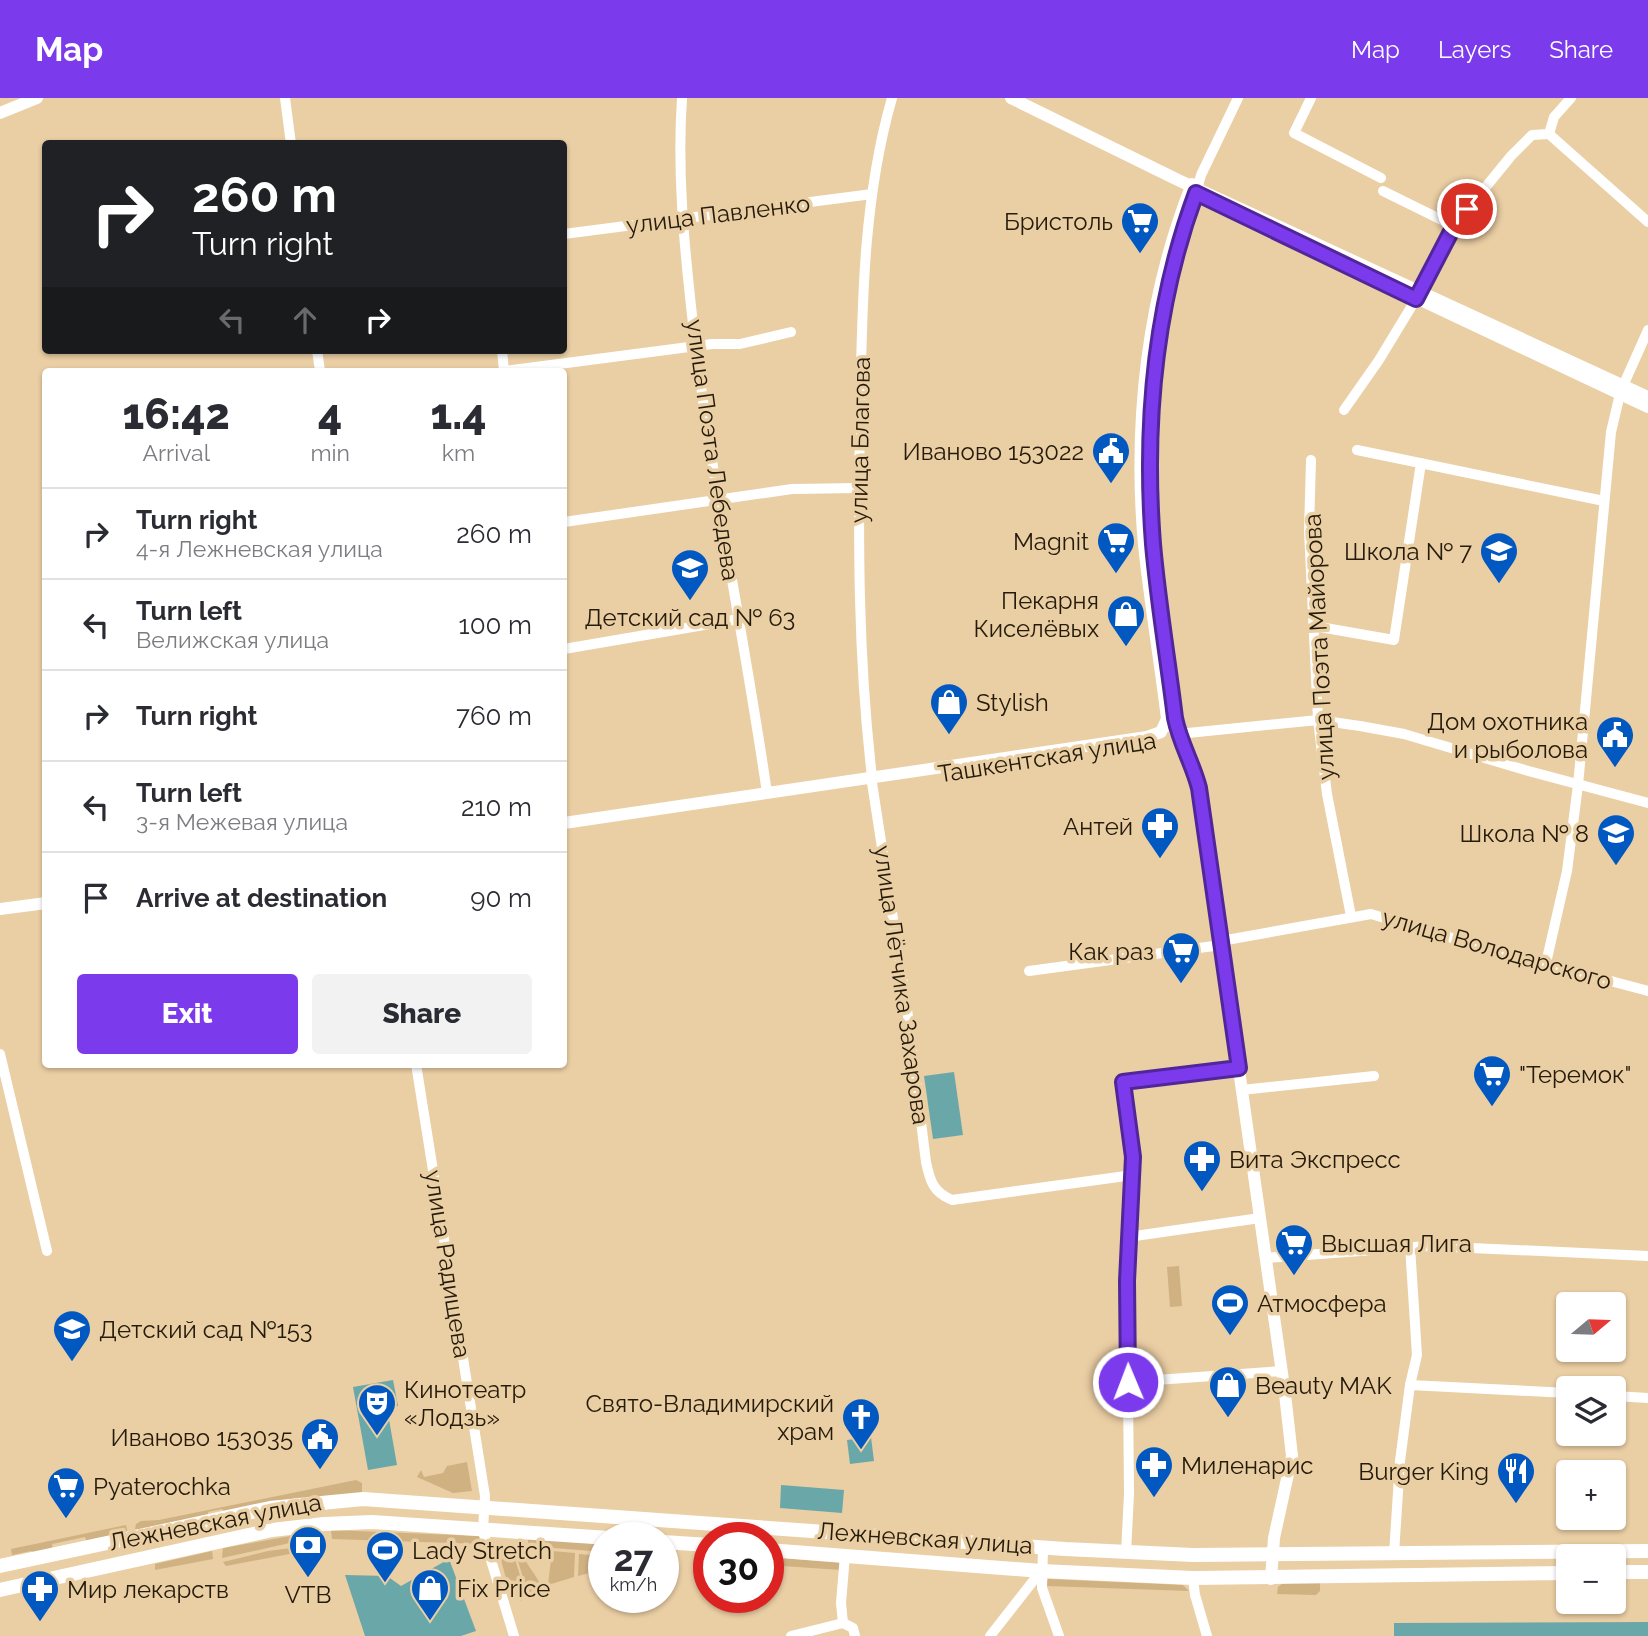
<!DOCTYPE html>
<meta charset="utf-8">
<style>
body{margin:0;font-family:Raleway,sans-serif;background:#f2f2f3;color:#2b2b33;height:100vh;display:flex;flex-direction:column;font-size:26px;white-space:nowrap}
*{box-sizing:border-box;margin:0}
p{font-size:23px;color:#7c7c81}
.icon{flex:none;width:38px;height:38px;fill:none;stroke:currentColor;stroke-width:2;stroke-linecap:round;stroke-linejoin:round}
.map{position:relative;flex:1;overflow:hidden}
.side{position:absolute;left:42px;top:270px;width:525px;height:700px;display:flex;flex-direction:column;background:#fff;border-radius:7px;box-shadow:0 2px 5px #0004}
.side>*{flex:none}
.banner{position:absolute;left:42px;top:42px;width:525px;height:214px;border-radius:7px;box-shadow:0 2px 5px #0004;background:#202124;color:#fff;overflow:hidden}
.needle{width:46px;rotate:71deg}
.controls{position:absolute;left:1556px;top:1194px;display:grid;gap:14px}
.controls a{display:grid;place-items:center;width:70px;height:70px;border-radius:7px;background:#fff;box-shadow:0 2px 5px #0004;font-size:35px}
.speed{position:absolute;left:588px;top:1424px;display:flex;gap:14px;font-size:35px;font-weight:700;text-align:center}
.speed>*{display:grid;place-content:center;width:91px;height:91px;border-radius:50%;background:#fff;box-shadow:0 2px 5px #0004;line-height:1}
.speed small{font-size:18px;font-weight:400}
.speed .limit{border:10px solid #d22;background:#fff;color:#111}
.pin{position:absolute;display:grid;place-items:center;width:60px;height:60px;color:#fff;margin:-30px;border:4px solid #fff;border-radius:50%;box-shadow:0 2px 7px #0007}
.me{position:absolute;width:77px;margin:-38px;rotate:359deg;stroke-linejoin:round;filter:drop-shadow(0 0 5px #0008)}
.turn{display:flex;align-items:center;gap:24px;height:147px;padding:0 35px;font-size:32px}
.turn .icon{width:91px;height:91px;stroke-width:2.5}
.turn b{display:block;font-size:49px;line-height:60px}
.lanes{display:flex;align-items:center;height:66px;padding:0 35px;background:#0003;justify-content:center;gap:35px;direction:ltr}
.lanes .off{opacity:.35}
.eta{display:flex;justify-content:space-evenly;align-items:center;height:119px;text-align:center}
.eta b{font-size:42px;font-weight:800;line-height:49px}
.primary-button{display:flex;gap:14px;margin-top:auto;padding:14px 35px}
.primary-button a{flex:1;height:80px;border-radius:7px;background:#7c3aed;color:#fff;font-size:28px;font-weight:800;line-height:80px;text-align:center}
.primary-button a+a{background:#f2f2f3;color:#2b2b33}
ul{padding:0;list-style:none}
li{display:flex;align-items:center;gap:21px;height:91px;padding:0 35px;border-top:2px solid #e1e1e2}
li div{flex:1}
li b{display:block;font-size:26px}
li em{font-style:normal}
header{display:flex;align-items:center;gap:42px;box-sizing:border-box;height:98px;padding:0 35px;background:#7c3aed;color:#fff}
header strong{font-size:33px}
nav{display:flex;gap:38px;margin-inline-start:auto;font-size:24px}
.map>svg:first-child{display:block}
</style>
<header>
<strong>Map</strong>
<nav><a>Map</a><a>Layers</a><a>Share</a></nav>
</header>
<div class="map">
<svg width="1648" height="1538" viewBox="0 0 1648 1538">
<rect width="100%" height="100%" fill="#eacea4"/>
<g fill="#d0b182">
<path d="M1179 1168 1182 1208 1170 1209 1167 1169Z"/>
<path d="M467 1364 472 1393 453 1395 417 1379 421 1372 424 1379 443 1375 447 1368Z"/>
<path d="M356 1382 362 1385V1396L295 1400 226 1415 222 1411 208 1414V1418L137 1433 135 1431 136 1426 141 1423 159 1422Z"/>
<path d="M126 1427 128 1436 87 1445 85 1439 52 1446 53 1453 37 1456 31 1453 12 1457 11 1451Z"/>
<path d="M331 1432 479 1438 482 1446 332 1441Z"/>
<path d="M319 1433 321 1441 294 1444 222 1460 223 1450Z"/>
<path d="M528 1441 604 1446V1454L528 1448Z"/>
<path d="M323 1446 321 1450 226 1468 223 1464 268 1453Z"/>
<path d="M498 1451 512 1452 526 1496 524 1501 520 1503 518 1497 511 1499Z"/>
<path d="M212 1453 213 1461 155 1472V1466Z"/>
<path d="M515 1453H519L544 1491 528 1496Z"/>
<path d="M552 1453 575 1455 574 1479 548 1487Z"/>
<path d="M579 1456 604 1458V1471L578 1478Z"/>
<path d="M768 1459 842 1465 841 1472 768 1467Z"/>
<path d="M1048 1481 1183 1487 1189 1493 1047 1488 1045 1487Z"/>
<path d="M1320 1484V1493L1316 1497 1277 1496 1278 1489 1283 1485Z"/>
</g>
<g fill="#6aa7a9">
<path d="M954 974 963 1037 933 1041 924 978Z"/>
<path d="M393 1282 398 1308 387 1310 397 1367 368 1372 353 1289Z"/>
<path d="M871 1339 874 1363 850 1366 847 1342Z"/>
<path d="M781 1387 844 1392 842 1415 780 1410Z"/>
<path d="M449 1461 476 1533 461 1538H365L345 1477 387 1478 401 1488Z"/>
<path d="M1648 1524V1538H1394V1525Z"/>
</g>
<g fill="none" stroke-linecap="round" stroke-linejoin="round">
<g stroke="#fff" stroke-width="10">
<path d="M285 0 291 46"/>
<path d="M682 0C677 73 684 145 692 217 710 378 744 535 767 695"/>
<path d="M1311 0 1294 35 1381 80"/>
<path d="M1549 36 1648 124"/>
<path d="M1383 93 1454 128"/>
<path d="M1196 95 1201 77 1238 0"/>
<path d="M564 136 872 96"/>
<path d="M1421 192 1454 128 1511 58 1532 37 1549 36 1554 19 1571 0"/>
<path d="M317 252 320 273"/>
<path d="M502 252 504 273"/>
<path d="M505 273 712 246H740L791 234"/>
<path d="M1623 288 1648 232"/>
<path d="M1344 312 1379 262 1416 201"/>
<path d="M1357 352 1604 403"/>
<path d="M1311 362 1309 432 1318 622 1327 696 1351 818"/>
<path d="M564 424 792 391 859 390"/>
<path d="M1314 528 1394 542 1421 365"/>
<path d="M564 551 739 521"/>
<path d="M1178 636 1318 622 1360 628 1404 636 1525 672 1648 705"/>
<path d="M872 679C858 559 858 443 860 323 862 215 862 104 892 0"/>
<path d="M872 685 907 911 926 1064C930 1083 933 1094 952 1102L1133 1077"/>
<path d="M1221 843 1371 816 1479 848 1648 893"/>
<path d="M1546 865 1567 773 1578 687 1611 334 1620 296"/>
<path d="M1029 873 1221 847"/>
<path d="M0 956 47 1153"/>
<path d="M416 966 485 1398 483 1432 487 1449 514 1538"/>
<path d="M1242 992 1374 978"/>
<path d="M1128 1139 1260 1120"/>
<path d="M1265 1160 1428 1148 1648 1158"/>
<path d="M1128 1284 1282 1273"/>
<path d="M1410 1287 1568 1295"/>
<path d="M1614 1298 1648 1300"/>
<path d="M1043 1450 1042 1490 1059 1538"/>
<path d="M1126 1455 1129 1396 1127 1183 1134 1059 1123 984 1239 970"/>
<path d="M1394 1456 1400 1363 1410 1287 1417 1257 1410 1148"/>
<path d="M845 1457 841 1505 843 1525 853 1530 855 1538"/>
<path d="M1193 1480 1195 1497 1207 1538"/>
<path d="M791 1538 843 1525"/>
<path d="M990 1538 1041 1473"/>
</g>
<g stroke="#fff" stroke-width="12">
<path d="M1011 0 1178 82 1648 299"/>
<path d="M0 15 37 0"/>
<path d="M1300 145 1648 309"/>
<path d="M1166 196C1159 225 1157 256 1155 286 1146 400 1156 518 1177 630"/>
<path d="M1167 621C1183 642 1193 665 1199 690L1285 1296 1292 1358 1274 1440 1271 1481"/>
<path d="M564 725 1147 639 1161 634 1167 621C1160 563 1150 505 1144 447 1133 325 1147 199 1192 86"/>
<path d="M0 811 46 805"/>
</g>
<g stroke="#fff" stroke-width="14">
<path d="M663 1444 709 1447"/>
<path d="M768 1452 1041 1473 1193 1480 1568 1475"/>
<path d="M0 1468 270 1410 363 1401 1065 1451 1193 1457 1648 1453"/>
<path d="M1614 1474H1648"/>
<path d="M0 1492 272 1432 324 1426 372 1424 609 1440"/>
</g>
</g>
<g fill="none" stroke-linecap="round" stroke-linejoin="round">
<defs>
<path id="route" d="M1128 1284 1127 1183 1133 1059 1123 984 1239 970 1199 690C1193 666 1180 645 1175 620 1168 562 1158 504 1153 446 1144 328 1155 206 1196 95L1416 201 1454 128 1467 111"/>
</defs>
<use href="#route" stroke="#51269a" stroke-width="18"/>
<use href="#route" stroke="#7c3aed" stroke-width="12"/>
</g>
<defs>
<symbol id="supermarket-pin" viewBox="-11 -11 22 30"><path d="M0 17L-7.5 6A9.5 9.5 0 1 1 7.5 6Z" fill="#0258c1" stroke="#eacea4"/><path d="M-6-5.5h2.5l.6 2H6L4.5 2H-2.5L-4.4-4H-6ZM-1.5 3.2a1.3 1.3 0 1 0 .1 0ZM3 3.2a1.3 1.3 0 1 0 .1 0Z" fill="#fff"/></symbol>
<symbol id="civic-pin" viewBox="-11 -11 22 30"><path d="M0 17L-7.5 6A9.5 9.5 0 1 1 7.5 6Z" fill="#0258c1" stroke="#eacea4"/><path d="M-.6-6.5H3V-4.5H.6V-3L4-1V1h2V6H-6V1h2V-1L-.6-3ZM-1.2 2.5V6h2.4V2.5Z" fill="#fff"/></symbol>
<symbol id="school-pin" viewBox="-11 -11 22 30"><path d="M0 17L-7.5 6A9.5 9.5 0 1 1 7.5 6Z" fill="#0258c1" stroke="#eacea4"/><path d="M0-5L7-2L0 1L-7-2ZM-4 1L0 2.5L4 1V4Q0 6-4 4Z" fill="#fff"/></symbol>
<symbol id="shop-pin" viewBox="-11 -11 22 30"><path d="M0 17L-7.5 6A9.5 9.5 0 1 1 7.5 6Z" fill="#0258c1" stroke="#eacea4"/><path d="M-5-2.5h2.3a2.7 3.5 0 0 1 5.4 0H5L5.5 6h-11ZM-1.5-2.5h3a1.5 2.3 0 0 0-3 0Z" fill="#fff"/></symbol>
<symbol id="pharmacy-pin" viewBox="-11 -11 22 30"><path d="M0 17L-7.5 6A9.5 9.5 0 1 1 7.5 6Z" fill="#0258c1" stroke="#eacea4"/><path d="M-2-6h4v4h4v4h-4v4h-4v-4h-4v-4h4Z" fill="#fff"/></symbol>
<symbol id="stadium-pin" viewBox="-11 -11 22 30"><path d="M0 17L-7.5 6A9.5 9.5 0 1 1 7.5 6Z" fill="#0258c1" stroke="#eacea4"/><path d="M0-5a6.5 5 0 1 0 0 10a6.5 5 0 1 0 0-10ZM-3.5-1.8h7v3.6h-7Z" fill="#fff"/></symbol>
<symbol id="theatre-pin" viewBox="-11 -11 22 30"><path d="M0 17L-7.5 6A9.5 9.5 0 1 1 7.5 6Z" fill="#0258c1" stroke="#eacea4"/><path d="M-5-5.5Q0-4 5-5.5V0Q5 5 0 6Q-5 5-5 0ZM-3.3-2.5H-1v1.5H-3.3ZM1-2.5H3.3v1.5H1ZM-2.8 1Q0 5.5 2.8 1Z" fill="#fff"/></symbol>
<symbol id="church-pin" viewBox="-11 -11 22 30"><path d="M0 17L-7.5 6A9.5 9.5 0 1 1 7.5 6Z" fill="#0258c1" stroke="#eacea4"/><path d="M-1.2-6h2.4v3.5h3.3v2.4h-3.3V6h-2.4V-.1h-3.3v-2.4h3.3Z" fill="#fff"/></symbol>
<symbol id="restaurant-pin" viewBox="-11 -11 22 30"><path d="M0 17L-7.5 6A9.5 9.5 0 1 1 7.5 6Z" fill="#0258c1" stroke="#eacea4"/><path d="M-5-6h1v4h1v-4h1v4h1v-4h1v5L-1.5 .5V6h-2V.5L-5-1ZM5-6V6H3V1.5H1.5Q1.5-4 5-6Z" fill="#fff"/></symbol>
<symbol id="bank-pin" viewBox="-11 -11 22 30"><path d="M0 17L-7.5 6A9.5 9.5 0 1 1 7.5 6Z" fill="#0258c1" stroke="#eacea4"/><path d="M-6-4H6V4H-6ZM0-2.3a2.3 2.3 0 1 0 0 4.6a2.3 2.3 0 1 0 0-4.6Z" fill="#fff"/></symbol>
</defs>
<g fill-rule="evenodd">
<use href="#supermarket-pin" x="1118" y="101" width="44" height="60"/>
<use href="#civic-pin" x="1089" y="331" width="44" height="60"/>
<use href="#supermarket-pin" x="1094" y="421" width="44" height="60"/>
<use href="#school-pin" x="1477" y="431" width="44" height="60"/>
<use href="#school-pin" x="668" y="448" width="44" height="60"/>
<use href="#shop-pin" x="1104" y="494" width="44" height="60"/>
<use href="#shop-pin" x="927" y="582" width="44" height="60"/>
<use href="#civic-pin" x="1593" y="615" width="44" height="60"/>
<use href="#pharmacy-pin" x="1138" y="706" width="44" height="60"/>
<use href="#school-pin" x="1594" y="713" width="44" height="60"/>
<use href="#supermarket-pin" x="1159" y="831" width="44" height="60"/>
<use href="#supermarket-pin" x="1470" y="954" width="44" height="60"/>
<use href="#pharmacy-pin" x="1180" y="1039" width="44" height="60"/>
<use href="#supermarket-pin" x="1272" y="1123" width="44" height="60"/>
<use href="#stadium-pin" x="1208" y="1183" width="44" height="60"/>
<use href="#school-pin" x="50" y="1209" width="44" height="60"/>
<use href="#shop-pin" x="1206" y="1265" width="44" height="60"/>
<use href="#theatre-pin" x="355" y="1283" width="44" height="60"/>
<use href="#church-pin" x="839" y="1297" width="44" height="60"/>
<use href="#civic-pin" x="298" y="1317" width="44" height="60"/>
<use href="#pharmacy-pin" x="1132" y="1345" width="44" height="60"/>
<use href="#restaurant-pin" x="1494" y="1351" width="44" height="60"/>
<use href="#supermarket-pin" x="44" y="1366" width="44" height="60"/>
<use href="#bank-pin" x="286" y="1425" width="44" height="60"/>
<use href="#stadium-pin" x="363" y="1430" width="44" height="60"/>
<use href="#shop-pin" x="408" y="1468" width="44" height="60"/>
<use href="#pharmacy-pin" x="18" y="1469" width="44" height="60"/>
</g>
<g text-anchor="middle" dominant-baseline="central" stroke-width="7" stroke-linejoin="round" paint-order="stroke">
<g font-size="24" fill="#251b0b" stroke="#eacea4">
<text transform="translate(718 116) rotate(-7)">улица Павленко</text>
<text transform="translate(860 342) rotate(-89)">улица Благова</text>
<text transform="translate(713 352) rotate(82)">улица Поэта Лебедева</text>
<text transform="translate(1319 549) rotate(-93)">улица Поэта Майорова</text>
<text transform="translate(1047 659) rotate(-9)">Ташкентская улица</text>
<text transform="translate(1497 851) rotate(16)">улица Володарского</text>
<text transform="translate(902 887) rotate(82)">улица Лётчика Захарова</text>
<text transform="translate(448 1166) rotate(81)">улица Радищева</text>
<text transform="translate(215 1424) rotate(-11)">Лежневская улица</text>
<text transform="translate(925 1440) rotate(4)">Лежневская улица</text>
</g>
<g font-size="24" fill="#251b0b" stroke="#eacea4" text-anchor="start">
<text x="1113" y="123" text-anchor="end">Бристоль</text>
<text x="1084" y="353" text-anchor="end">Иваново 153022</text>
<text x="1089" y="443" text-anchor="end">Magnit</text>
<text x="1472" y="453" text-anchor="end">Школа № 7</text>
<text x="1099" y="502" text-anchor="end">Пекарня<tspan x="1099" dy="28">Киселёвых</tspan></text>
<text x="690" y="519" text-anchor="middle">Детский сад № 63</text>
<text x="976" y="604">Stylish</text>
<text x="1588" y="623" text-anchor="end">Дом охотника<tspan x="1588" dy="28">и рыболова</tspan></text>
<text x="1133" y="728" text-anchor="end">Антей</text>
<text x="1589" y="735" text-anchor="end">Школа № 8</text>
<text x="1154" y="853" text-anchor="end">Как раз</text>
<text x="1519" y="976">"Теремок"</text>
<text x="1229" y="1061">Вита Экспресс</text>
<text x="1321" y="1145">Высшая Лига</text>
<text x="1257" y="1205">Атмосфера</text>
<text x="99" y="1231">Детский сад №153</text>
<text x="1255" y="1287">Beauty MAK</text>
<text x="404" y="1291">Кинотеатр<tspan x="404" dy="28">«Лодзь»</tspan></text>
<text x="834" y="1305" text-anchor="end">Свято-Владимирский<tspan x="834" dy="28">храм</tspan></text>
<text x="293" y="1339" text-anchor="end">Иваново 153035</text>
<text x="1181" y="1367">Миленарис</text>
<text x="1489" y="1373" text-anchor="end">Burger King</text>
<text x="93" y="1388">Pyaterochka</text>
<text x="412" y="1452">Lady Stretch</text>
<text x="457" y="1490">Fix Price</text>
<text x="67" y="1491">Мир лекарств</text>
<text x="308" y="1496" text-anchor="middle">VTB</text>
</g>
</g>
</svg>
<div class="controls">
<a><svg class="needle" viewBox="-14 -14 28 28"><path d="M0-13l5 13h-10z" fill="#e53935"/><path d="M0 13l5-13h-10z" fill="#7c7c81"/></svg></a>
<a><svg class="icon" aria-label="layers" viewBox="0 0 24 24"><path d="M12 4l9 5-9 5-9-5zM3 14l9 5 9-5"/></svg></a>
<a>+</a>
<a>−</a>
</div>
<div class="speed"><div>27<small>km/h</small></div><div class="limit">30</div></div>
<div class="pin" style="left:1467px;top:111px;background:#d93025"><svg class="icon" aria-label="arrive" viewBox="0 0 24 24"><path d="M6 21V4h12l-3 4 3 4H6"/></svg></div>
<svg class="me" style="left:1128px;top:1284px" viewBox="-20 -20 40 40"><circle r="17" fill="#7c3aed" stroke="#fff" stroke-width="3"/><path d="M0-11L8 9 0 5-8 9z" fill="#fff"/></svg>
<div class="banner">
<div class="turn"><svg class="icon" aria-label="right" viewBox="0 0 24 24"><path d="M7 20v-9h11M14 6l5 5-5 5"/></svg><div><b>260 m</b>Turn right</div></div>
<div class="lanes"><svg class="icon off" aria-label="left" viewBox="0 0 24 24"><path d="M17 20v-9H6M10 6l-5 5 5 5"/></svg><svg class="icon off" aria-label="ahead" viewBox="0 0 24 24"><path d="M12 20V5M6 11l6-6 6 6"/></svg><svg class="icon" aria-label="right" viewBox="0 0 24 24"><path d="M7 20v-9h11M14 6l5 5-5 5"/></svg></div>
</div>
<section class="side">
<div class="eta">
<div><b>16:42</b><p>Arrival</p></div>
<div><b>4</b><p>min</p></div>
<div><b>1.4</b><p>km</p></div>
</div>
<ul>
<li><svg class="icon" aria-label="right" viewBox="0 0 24 24"><path d="M7 20v-9h11M14 6l5 5-5 5"/></svg><div><b>Turn right</b><p>4-я Лежневская улица</p></div><em>260 m</em></li>
<li><svg class="icon" aria-label="left" viewBox="0 0 24 24"><path d="M17 20v-9H6M10 6l-5 5 5 5"/></svg><div><b>Turn left</b><p>Велижская улица</p></div><em>100 m</em></li>
<li><svg class="icon" aria-label="right" viewBox="0 0 24 24"><path d="M7 20v-9h11M14 6l5 5-5 5"/></svg><div><b>Turn right</b></div><em>760 m</em></li>
<li><svg class="icon" aria-label="left" viewBox="0 0 24 24"><path d="M17 20v-9H6M10 6l-5 5 5 5"/></svg><div><b>Turn left</b><p>3-я Межевая улица</p></div><em>210 m</em></li>
<li><svg class="icon" aria-label="arrive" viewBox="0 0 24 24"><path d="M6 21V4h12l-3 4 3 4H6"/></svg><div><b>Arrive at destination</b></div><em>90 m</em></li>
</ul>
<div class="primary-button"><a>Exit</a><a>Share</a></div>
</section>
</div>
